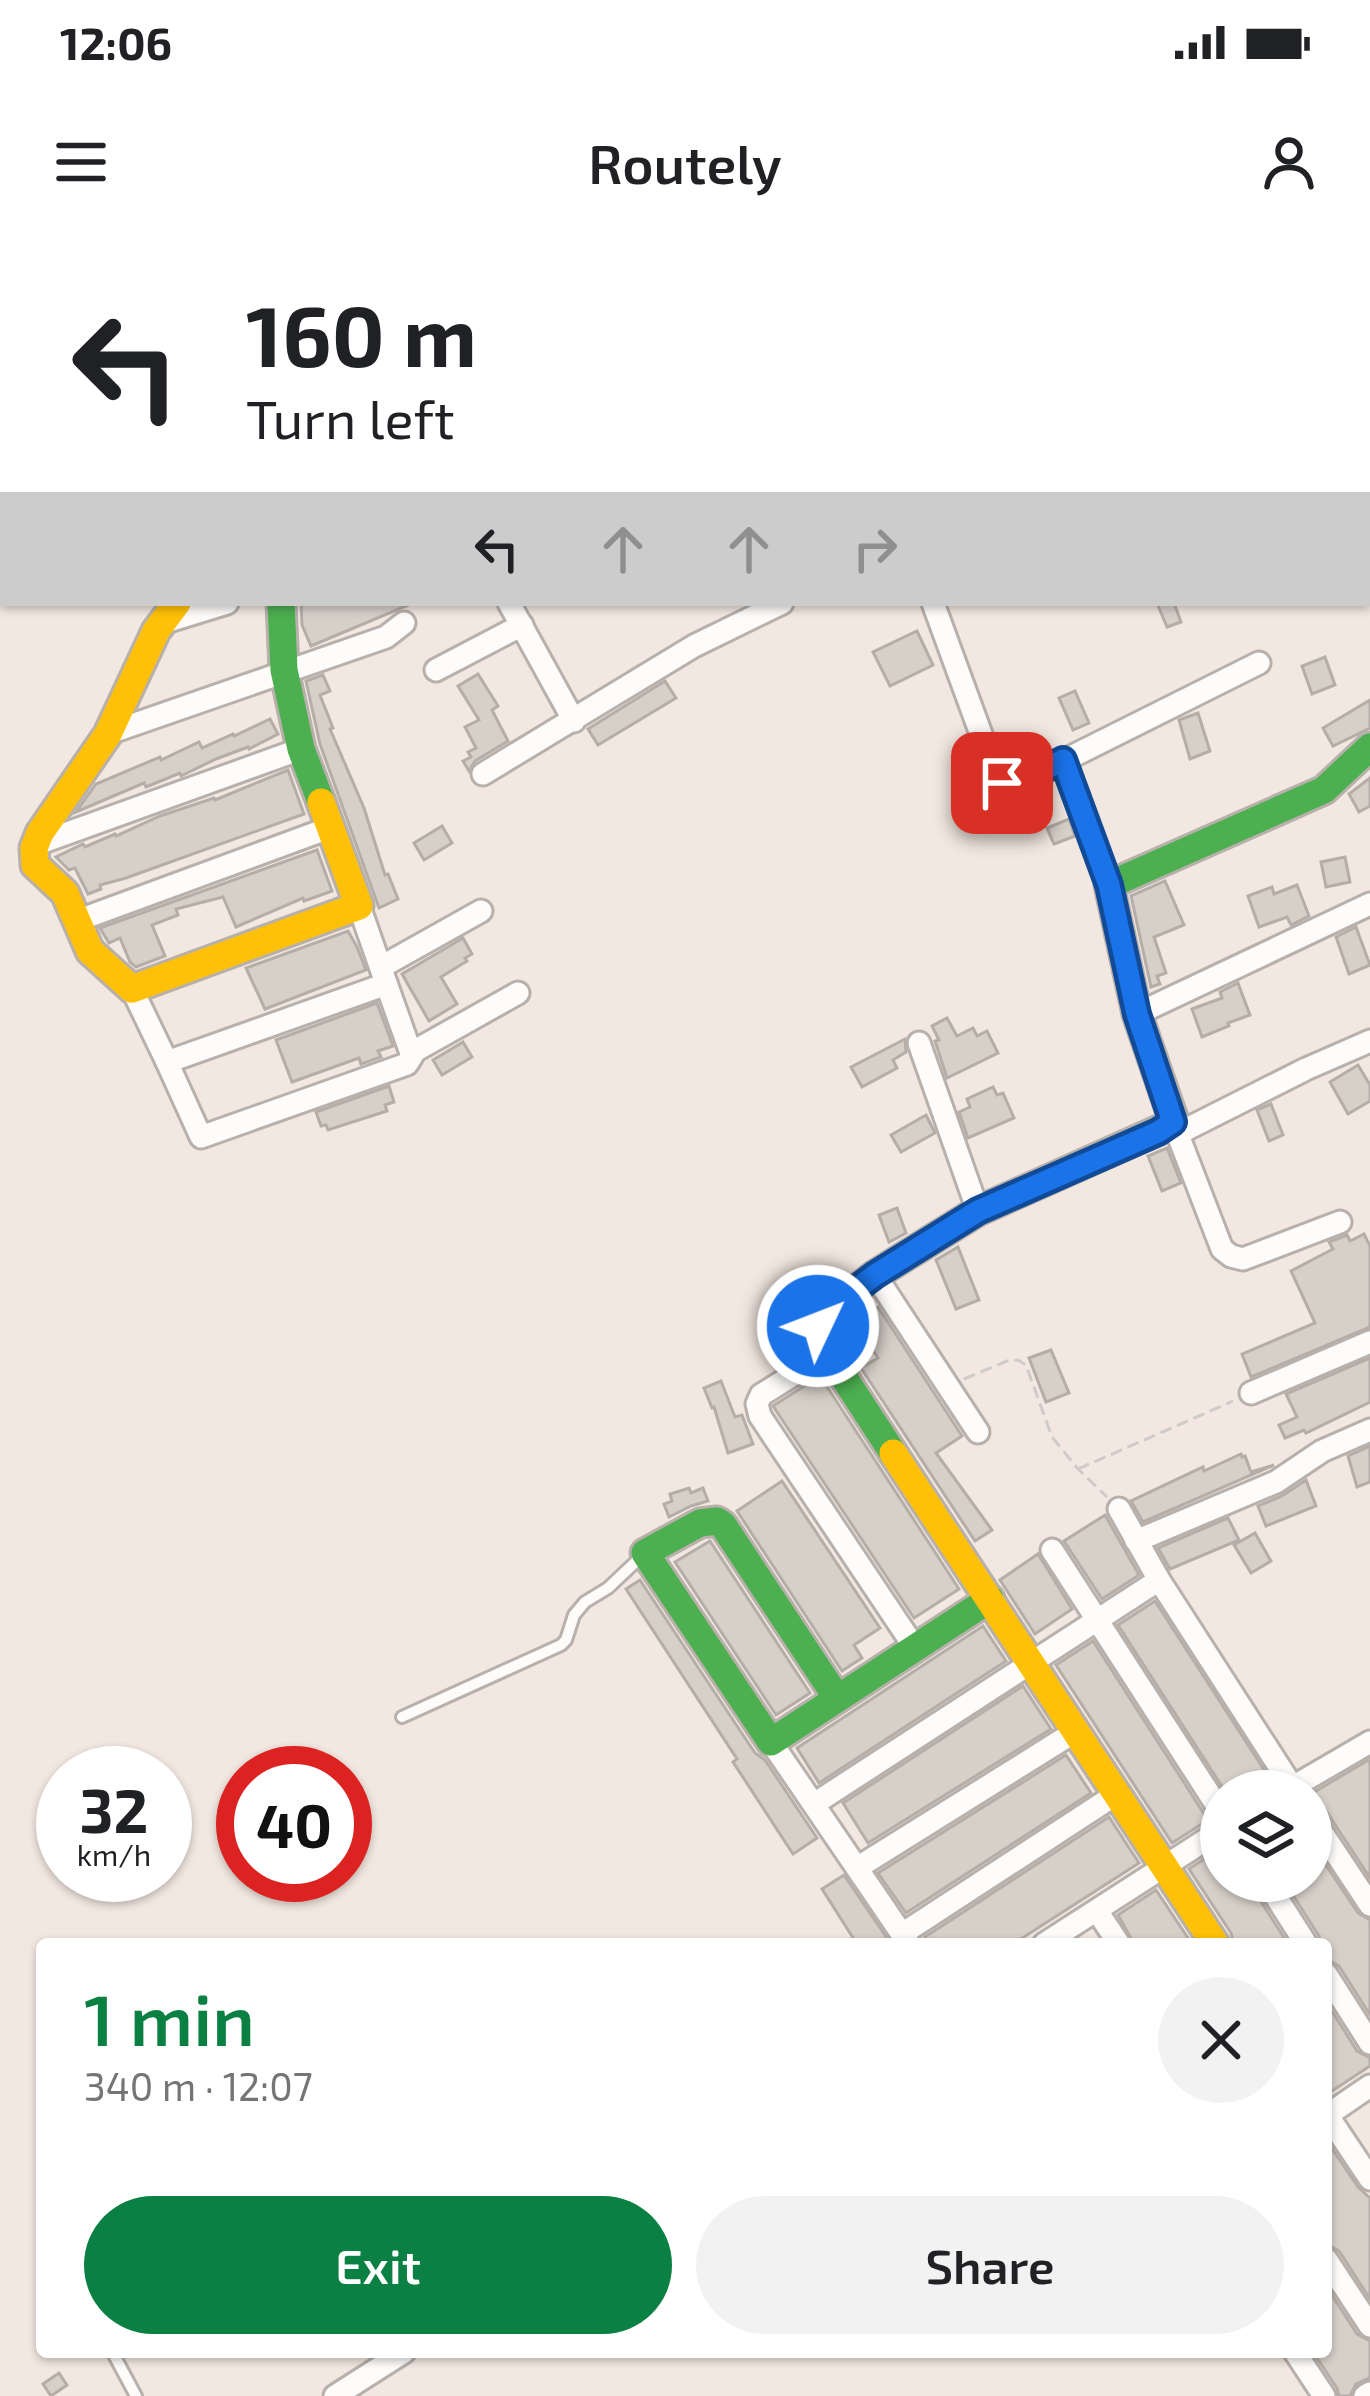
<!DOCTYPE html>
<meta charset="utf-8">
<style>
body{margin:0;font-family:"Exo 2",sans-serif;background:#f2f2f2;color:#202124;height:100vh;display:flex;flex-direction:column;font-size:45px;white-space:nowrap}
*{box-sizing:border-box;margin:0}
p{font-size:39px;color:#757577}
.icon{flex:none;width:66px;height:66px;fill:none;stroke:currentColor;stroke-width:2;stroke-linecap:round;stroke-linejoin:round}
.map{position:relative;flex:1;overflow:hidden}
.details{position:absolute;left:36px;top:1698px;width:1296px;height:420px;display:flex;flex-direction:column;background:#fff;border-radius:12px;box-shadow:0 3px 9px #0004}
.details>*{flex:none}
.hud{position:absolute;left:0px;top:0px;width:1371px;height:366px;box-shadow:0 3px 9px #0004;background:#fff;color:#202124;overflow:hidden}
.tools{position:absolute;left:1200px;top:1530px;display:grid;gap:24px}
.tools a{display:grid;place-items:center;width:132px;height:132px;border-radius:50%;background:#fff;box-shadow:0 3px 9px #0004;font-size:60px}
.speed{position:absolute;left:36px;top:1506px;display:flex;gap:24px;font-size:60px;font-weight:700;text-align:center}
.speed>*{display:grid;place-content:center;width:156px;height:156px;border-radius:50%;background:#fff;box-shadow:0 3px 9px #0004;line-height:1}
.speed small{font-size:30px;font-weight:400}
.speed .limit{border:18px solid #d22;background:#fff;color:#111}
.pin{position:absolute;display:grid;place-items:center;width:102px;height:102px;color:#fff;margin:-51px;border-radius:24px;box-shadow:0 6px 18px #0006}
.me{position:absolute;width:132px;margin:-66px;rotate:47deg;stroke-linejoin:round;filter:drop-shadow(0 0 9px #0008)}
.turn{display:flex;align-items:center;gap:42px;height:252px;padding:0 48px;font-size:54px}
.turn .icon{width:156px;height:156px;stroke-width:2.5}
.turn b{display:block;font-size:84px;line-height:102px}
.lanes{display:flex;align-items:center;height:114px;padding:0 48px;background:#0003;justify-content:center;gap:60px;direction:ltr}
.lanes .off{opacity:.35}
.round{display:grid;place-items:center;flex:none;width:126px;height:126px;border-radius:63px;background:#f2f2f2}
.head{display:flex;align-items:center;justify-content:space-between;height:204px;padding:0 48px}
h1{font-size:72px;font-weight:600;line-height:90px;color:#0b8043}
.button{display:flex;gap:24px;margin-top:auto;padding:24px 48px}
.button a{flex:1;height:138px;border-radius:72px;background:#0b8043;color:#fff;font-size:48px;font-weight:600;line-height:138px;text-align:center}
.button a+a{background:#f2f2f2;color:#202124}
.status{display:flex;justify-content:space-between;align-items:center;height:84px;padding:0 60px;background:#fff;direction:ltr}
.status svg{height:33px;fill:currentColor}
header{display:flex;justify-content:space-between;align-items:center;height:156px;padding:0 48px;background:#fff;font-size:54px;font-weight:600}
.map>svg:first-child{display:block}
</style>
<div class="status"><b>12:06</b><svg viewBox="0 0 49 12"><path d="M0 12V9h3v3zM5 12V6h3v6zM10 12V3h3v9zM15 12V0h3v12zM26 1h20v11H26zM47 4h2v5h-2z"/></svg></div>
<header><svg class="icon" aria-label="menu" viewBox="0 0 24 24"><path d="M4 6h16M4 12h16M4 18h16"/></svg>Routely<svg class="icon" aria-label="person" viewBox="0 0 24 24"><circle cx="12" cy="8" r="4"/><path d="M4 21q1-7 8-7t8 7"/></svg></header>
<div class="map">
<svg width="1370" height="2156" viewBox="0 0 1370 2156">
<rect width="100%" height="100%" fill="#f3e8e1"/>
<g fill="#d7d0c9" stroke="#b5aea8" stroke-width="3">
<path d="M301 363H413L311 406 302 385Z"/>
<path d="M1157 363H1174L1181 382 1167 387Z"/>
<path d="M917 391 933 425 890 446 873 412Z"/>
<path d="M1325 417 1335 445 1312 454 1302 426Z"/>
<path d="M478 434 498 466 492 470 508 501 475 521 469 531 463 521 471 517 468 512 476 508 465 487 479 480 458 446Z"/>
<path d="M323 435 330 451 320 455 333 488 330 489 364 568 385 635 388 634 398 659 379 668 320 504 306 441Z"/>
<path d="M665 441 676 458 598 505 588 489Z"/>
<path d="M1075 451 1089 483 1073 490 1059 458Z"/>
<path d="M1370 460V488L1333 506 1323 488Z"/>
<path d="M1198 473 1210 511 1190 519 1179 480Z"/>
<path d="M270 479 278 494 249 509 248 507 216 519 181 536 180 533 146 547 144 543 76 572 96 544 160 517 161 520 199 502 202 508 233 494 234 496Z"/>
<path d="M288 530 304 574 126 638 100 645 101 649 88 654 75 628 69 630 56 617 83 604 85 607 115 594 116 596 160 576 214 558 215 560Z"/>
<path d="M1370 538V566L1359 572 1349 554Z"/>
<path d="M1069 579 1075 596 1054 604 1047 588Z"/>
<path d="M442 586 452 603 424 620 414 603Z"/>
<path d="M317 610 332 651 304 661 303 658 236 687 223 657 176 669 178 675 152 685 165 716 136 727 130 722 120 698 109 703 100 688Z"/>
<path d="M1345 617 1350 642 1326 647 1321 622Z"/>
<path d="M1165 641 1184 685 1154 697 1166 733 1157 736 1160 744 1151 747 1131 656Z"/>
<path d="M1297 645 1309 676 1291 685 1287 677 1259 687 1248 656 1272 647 1274 654Z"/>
<path d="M1356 687 1370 725 1349 734 1336 697Z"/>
<path d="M348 691 357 707 366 730 265 769 246 728Z"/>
<path d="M463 698 472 714 465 718 467 721 441 737 457 764 429 781 402 734Z"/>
<path d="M1238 743 1250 775 1228 783 1229 786 1202 797 1192 769 1222 758 1220 752Z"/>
<path d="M377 763 393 806 378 811 381 817 361 824 359 818 292 842 276 800Z"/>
<path d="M947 778 957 796 973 788 977 796 987 791 998 813 947 838 935 801 939 800 932 786Z"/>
<path d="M905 799 906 812 893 820 897 828 862 847 851 827Z"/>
<path d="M463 802 472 817 442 835 433 820Z"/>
<path d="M1358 825 1370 845V861L1348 874 1330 842Z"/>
<path d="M389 846 394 862 385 865 387 871 328 890 326 885 321 886 316 872Z"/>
<path d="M993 847 997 855 1003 853 1014 878 968 898 959 872 970 867 967 859Z"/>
<path d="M1271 864 1283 895 1269 901 1257 870Z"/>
<path d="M926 875 935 893 901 912 891 895Z"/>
<path d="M1167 908 1181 943 1162 951 1148 916Z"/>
<path d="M897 968 906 993 889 1002 879 975Z"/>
<path d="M1364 994 1370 1006V1087L1251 1137 1242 1114 1315 1083 1291 1031 1333 1009 1329 1002 1347 995 1350 1001Z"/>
<path d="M958 1007 979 1060 956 1069 936 1020Z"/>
<path d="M878 1067 962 1196 936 1213 992 1290 975 1301 861 1128 878 1118 855 1083Z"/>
<path d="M1051 1110 1069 1153 1046 1162 1029 1118Z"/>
<path d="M1370 1118V1162L1306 1193 1304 1190 1285 1198 1279 1185 1297 1177 1286 1154Z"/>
<path d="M820 1136 959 1349 914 1378 773 1166Z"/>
<path d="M721 1141 735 1177 742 1175 753 1204 728 1213 714 1167 712 1168 704 1148Z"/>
<path d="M1370 1206V1242L1357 1247 1348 1216Z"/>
<path d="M1241 1214 1242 1217 1245 1216 1251 1232 1274 1225 1143 1282 1131 1261 1203 1227 1204 1231Z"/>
<path d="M1306 1240 1316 1266 1266 1286 1258 1266 1282 1256Z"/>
<path d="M782 1241 880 1388 854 1405 862 1418 842 1431 737 1271Z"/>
<path d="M689 1248 691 1253 703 1248 708 1261 691 1266 669 1277 664 1264 672 1261 670 1254Z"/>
<path d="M1105 1275 1139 1335 1102 1359 1064 1301Z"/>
<path d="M1228 1278 1239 1300 1170 1329 1158 1308Z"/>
<path d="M1255 1293 1271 1321 1251 1333 1234 1305Z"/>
<path d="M710 1301 810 1453 776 1475 675 1322Z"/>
<path d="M1038 1314 1072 1369 1035 1394 1000 1340Z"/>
<path d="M640 1340 755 1513 765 1520 817 1598 793 1614 733 1522 737 1519 626 1349Z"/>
<path d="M1155 1361 1270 1539 1251 1551H1225L1118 1385Z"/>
<path d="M983 1386 1006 1421 819 1543 797 1508Z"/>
<path d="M1093 1401 1208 1580 1172 1603 1056 1425Z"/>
<path d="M1023 1446 1051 1489 868 1603 843 1563Z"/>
<path d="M1066 1515 1091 1553 906 1673 878 1633Z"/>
<path d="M1370 1519V1638L1324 1568 1311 1561V1554Z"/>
<path d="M1109 1577 1139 1623 1013 1704H929L925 1697Z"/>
<path d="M1311 1603 1358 1673 1370 1680V1775L1339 1726 1326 1719V1704H1321L1319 1696 1284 1641H1311Z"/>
<path d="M1221 1608V1641H1251L1253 1649 1288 1704H1234L1231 1693 1189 1629Z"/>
<path d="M844 1635 891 1704H857L822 1649Z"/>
<path d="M1156 1650 1192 1704H1134L1118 1675Z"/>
<path d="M1326 1762 1357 1811 1370 1818V1826L1326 1855Z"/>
<path d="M1326 1900 1358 1947 1370 1958V2059L1339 2011 1326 2004Z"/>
<path d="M1326 2046 1357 2094 1370 2101V2138L1356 2144 1350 2156H1339L1337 2148 1313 2112H1326Z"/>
<path d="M59 2133 67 2145 51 2156 43 2144Z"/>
</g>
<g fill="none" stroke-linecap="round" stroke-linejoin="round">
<defs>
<g id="lane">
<path d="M402 1477 561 1405 566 1400 574 1375 585 1362 608 1348 643 1315"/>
<path d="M114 2115 136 2156"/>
</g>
<g id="street">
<path d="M621 0 623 3"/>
<path d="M713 0 714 3"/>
<path d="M804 0 806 3"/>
<path d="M901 0 903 3"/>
<path d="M995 0 997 3"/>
<path d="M501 3 503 0"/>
<path d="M569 3 574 0"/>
<path d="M509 363 574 481"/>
<path d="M933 363 996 535 1002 543 1012 546 1063 521 1109 645"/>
<path d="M162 383 227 363"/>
<path d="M436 430 522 385"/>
<path d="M109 493 386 397 404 383"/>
<path d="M1063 521 1259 423"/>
<path d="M483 534 694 406 782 363"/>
<path d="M37 604 301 509"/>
<path d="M79 680 329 588"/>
<path d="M381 727 481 671"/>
<path d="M132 749 167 822 378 747 386 743 359 666"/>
<path d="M1137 774 1370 664"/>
<path d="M919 803 978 971"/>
<path d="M411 813 518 753"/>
<path d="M167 822 201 897 407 824 412 816 386 743"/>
<path d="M1173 882 1222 1009 1231 1016 1243 1019 1340 982"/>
<path d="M1177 894 1306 829 1370 801"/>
<path d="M875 1035 978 1192"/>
<path d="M828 1113 761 1155 757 1164 760 1176 913 1405"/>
<path d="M1251 1153 1370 1102"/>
<path d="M1119 1269 1159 1340 1295 1551"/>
<path d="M1136 1301 1276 1242 1322 1211 1370 1190"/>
<path d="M1052 1310 1221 1572"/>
<path d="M771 1502 908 1703"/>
<path d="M1286 1551 1370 1502"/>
<path d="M814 1564 1159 1340"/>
<path d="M1311 1576 1370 1665"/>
<path d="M857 1628 1076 1491"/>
<path d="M1266 1641 1306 1704"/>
<path d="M1097 1671 1119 1704"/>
<path d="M902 1694 1115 1555"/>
<path d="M1044 1704 1221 1590"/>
<path d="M1326 1734 1370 1803"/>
<path d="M1326 1873 1370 1939"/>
<path d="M1326 1876 1370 1846"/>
<path d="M1326 2019 1370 2086"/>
<path d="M1295 2112 1324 2156"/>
<path d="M335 2156 404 2112"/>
<path d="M1365 2156 1370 2153"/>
</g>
<g id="fast">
<path d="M281 363 284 430 301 509 321 562"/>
<path d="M893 1213 828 1113 820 1098 821 1078 875 1035 978 971 1170 885 1173 878 1137 774 1109 645 1324 550 1370 507"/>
<path d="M837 1458 723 1285 717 1281 700 1283 645 1313 771 1502 990 1359"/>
</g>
<g id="slow">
<path d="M177 363 156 391 108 494 40 593 34 608 35 625 65 653 90 711 132 749 359 666 321 562"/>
<path d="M893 1213 1215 1704"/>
</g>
</defs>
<use href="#lane" stroke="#b8b0ab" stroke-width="16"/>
<use href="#street" stroke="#b8b0ab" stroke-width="27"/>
<use href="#fast" stroke="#b8b0ab" stroke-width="33"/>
<use href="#slow" stroke="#b8b0ab" stroke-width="33"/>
<g stroke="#cfcbc9" stroke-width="3" stroke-dasharray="12 6" stroke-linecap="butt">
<path d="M964 1139 1007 1121 1018 1120 1026 1125 1052 1197 1078 1229 1107 1257"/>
<path d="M1078 1229 1233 1161"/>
</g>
<use href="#lane" stroke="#fdfcfa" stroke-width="10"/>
<use href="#street" stroke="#fdfcfa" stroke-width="21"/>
<use href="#fast" stroke="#4caf50" stroke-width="27"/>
<use href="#slow" stroke="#ffc107" stroke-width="27"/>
</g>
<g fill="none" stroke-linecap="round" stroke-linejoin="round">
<defs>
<path id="route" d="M818 1086 825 1073 875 1035 978 971 1158 892 1173 882 1137 774 1109 645 1063 520 1012 546 1002 543"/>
</defs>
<use href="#route" stroke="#114b97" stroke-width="30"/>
<use href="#route" stroke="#1a73e8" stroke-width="21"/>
</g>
</svg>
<div class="tools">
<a><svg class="icon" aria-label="layers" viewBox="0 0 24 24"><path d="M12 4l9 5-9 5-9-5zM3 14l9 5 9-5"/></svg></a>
</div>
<div class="speed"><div>32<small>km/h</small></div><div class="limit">40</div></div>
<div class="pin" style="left:1002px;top:543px;background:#d93025"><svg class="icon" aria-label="arrive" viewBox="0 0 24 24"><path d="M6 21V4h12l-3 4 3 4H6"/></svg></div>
<svg class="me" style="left:818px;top:1086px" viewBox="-20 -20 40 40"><circle r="17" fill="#1a73e8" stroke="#fff" stroke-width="3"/><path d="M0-11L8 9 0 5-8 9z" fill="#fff"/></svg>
<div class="hud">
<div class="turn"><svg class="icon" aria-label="left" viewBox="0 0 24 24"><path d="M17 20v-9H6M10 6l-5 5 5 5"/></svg><div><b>160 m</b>Turn left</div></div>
<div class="lanes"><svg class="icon" aria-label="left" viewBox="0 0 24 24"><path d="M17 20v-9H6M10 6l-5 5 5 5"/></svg><svg class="icon off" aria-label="ahead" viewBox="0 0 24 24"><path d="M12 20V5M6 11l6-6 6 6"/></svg><svg class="icon off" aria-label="ahead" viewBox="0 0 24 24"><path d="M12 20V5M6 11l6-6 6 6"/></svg><svg class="icon off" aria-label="right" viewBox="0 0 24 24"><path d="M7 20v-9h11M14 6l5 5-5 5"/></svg></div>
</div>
<section class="details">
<div class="head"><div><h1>1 min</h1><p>340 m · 12:07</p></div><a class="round"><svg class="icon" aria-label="close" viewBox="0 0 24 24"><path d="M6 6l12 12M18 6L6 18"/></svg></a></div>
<div class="button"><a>Exit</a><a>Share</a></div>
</section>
</div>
